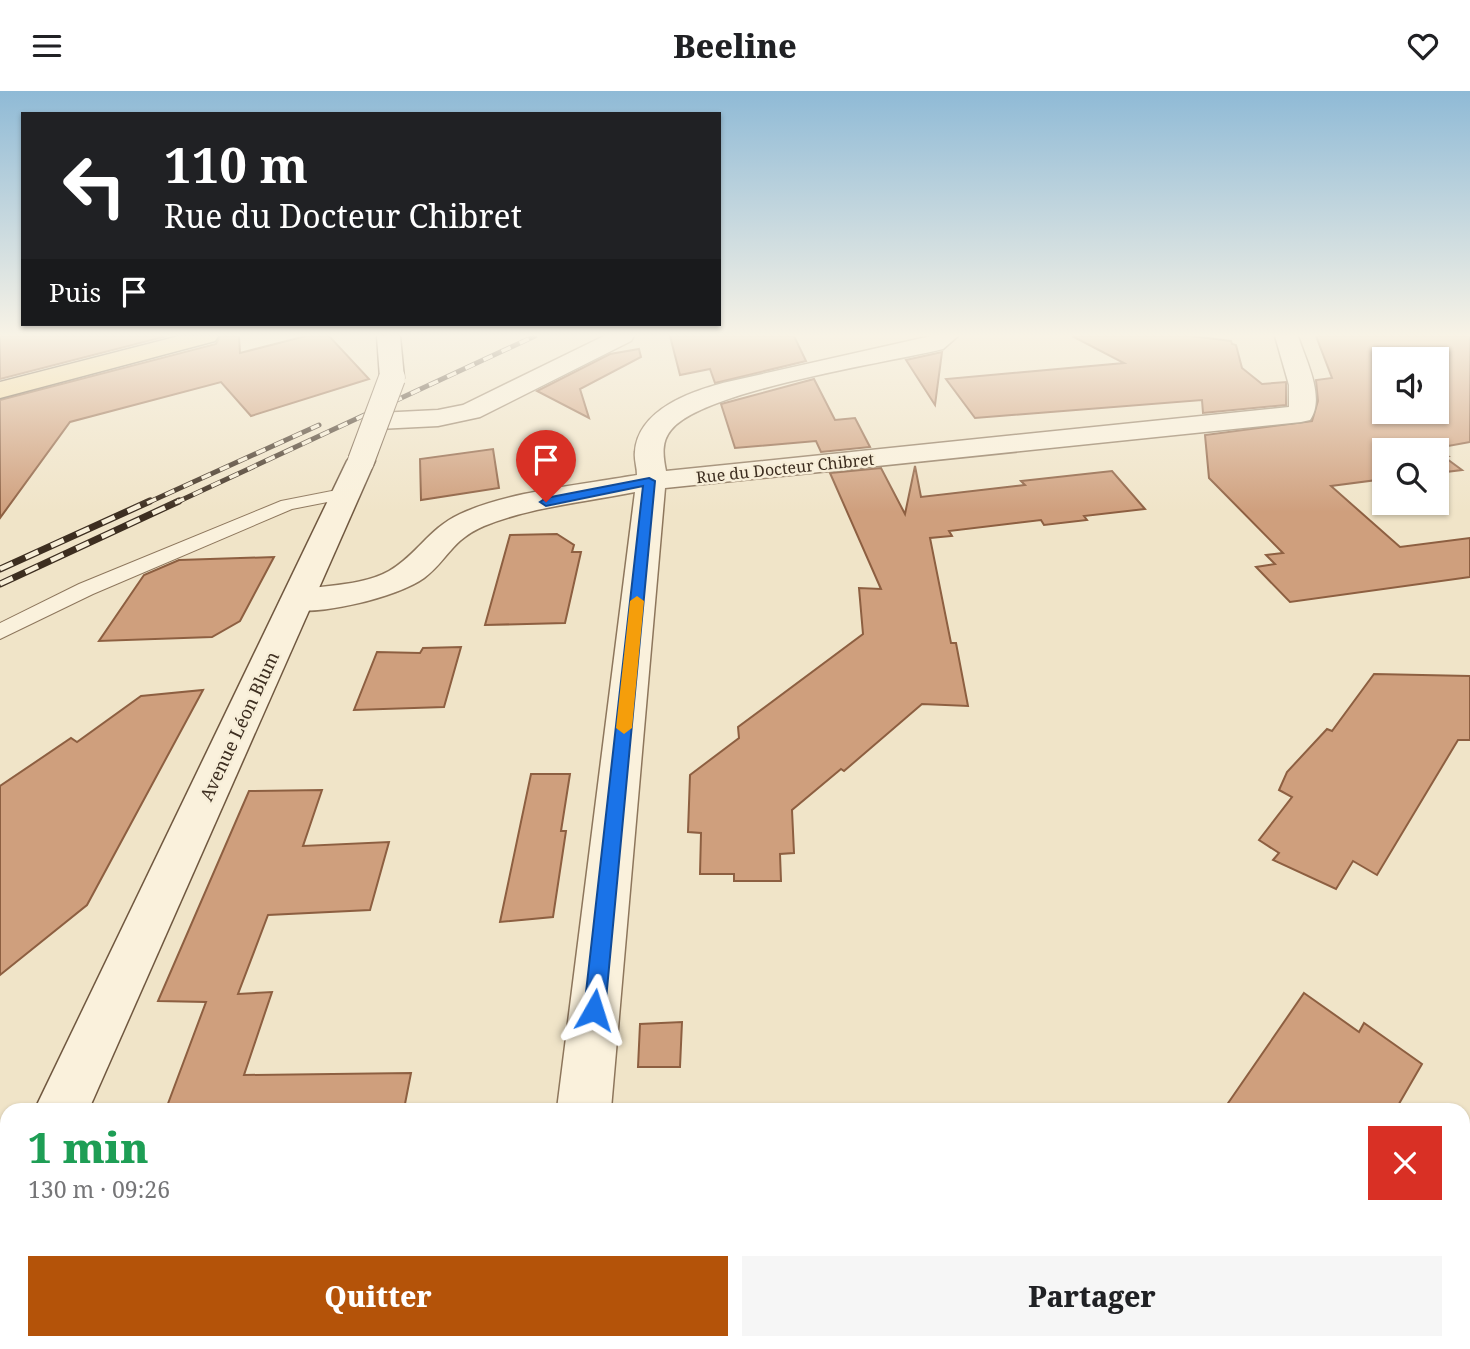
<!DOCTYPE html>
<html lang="fr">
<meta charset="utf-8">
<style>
body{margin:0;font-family:"Noto Serif",serif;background:#f6f6f6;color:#202124;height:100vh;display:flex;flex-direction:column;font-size:26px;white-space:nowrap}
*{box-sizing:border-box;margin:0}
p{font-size:23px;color:#757577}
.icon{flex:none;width:38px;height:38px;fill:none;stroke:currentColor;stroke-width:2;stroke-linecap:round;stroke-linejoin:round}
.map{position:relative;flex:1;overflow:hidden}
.details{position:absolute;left:0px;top:1012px;width:1470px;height:247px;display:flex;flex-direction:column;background:#fff;border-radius:21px 21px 0 0;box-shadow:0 2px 5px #0004}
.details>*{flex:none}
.hud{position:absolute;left:21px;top:21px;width:700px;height:214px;border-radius:0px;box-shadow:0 2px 5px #0004;background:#202124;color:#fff;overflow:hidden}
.buttons{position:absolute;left:1372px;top:256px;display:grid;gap:14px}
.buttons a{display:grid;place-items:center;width:77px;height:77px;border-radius:0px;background:#fff;box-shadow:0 2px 5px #0004;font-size:35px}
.pin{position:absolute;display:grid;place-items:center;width:60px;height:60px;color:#fff;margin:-72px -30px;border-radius:50% 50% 50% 0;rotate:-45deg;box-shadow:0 0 7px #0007}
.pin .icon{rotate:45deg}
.me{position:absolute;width:77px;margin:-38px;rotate:6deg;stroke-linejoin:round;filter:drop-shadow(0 0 5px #0008)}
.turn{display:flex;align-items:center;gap:24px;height:147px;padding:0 28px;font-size:32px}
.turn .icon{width:91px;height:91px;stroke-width:2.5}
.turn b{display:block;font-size:49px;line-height:60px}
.then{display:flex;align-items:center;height:66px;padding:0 28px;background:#0003;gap:14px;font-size:26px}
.round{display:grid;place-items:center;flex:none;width:74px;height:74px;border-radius:0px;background:#f6f6f6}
.head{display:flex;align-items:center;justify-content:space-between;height:119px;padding:0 28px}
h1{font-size:42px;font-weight:800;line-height:52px;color:#1e9e55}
.button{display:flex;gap:14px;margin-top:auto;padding:14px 28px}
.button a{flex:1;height:80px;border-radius:0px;background:#b45309;color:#fff;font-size:28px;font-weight:800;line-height:80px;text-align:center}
.button a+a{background:#f6f6f6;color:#202124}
header{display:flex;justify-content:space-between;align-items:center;height:91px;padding:0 28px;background:#fff;font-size:32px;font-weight:800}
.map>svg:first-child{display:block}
</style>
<header><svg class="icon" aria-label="menu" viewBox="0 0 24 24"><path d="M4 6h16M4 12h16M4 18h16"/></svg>Beeline<svg class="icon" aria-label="heart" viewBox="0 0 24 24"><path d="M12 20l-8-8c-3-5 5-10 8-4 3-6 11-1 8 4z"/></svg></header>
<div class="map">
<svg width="1470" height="1258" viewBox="0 0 1470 1258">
<rect width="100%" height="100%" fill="#f0e4c8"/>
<g fill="#cf9f7d" stroke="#8d5f41" stroke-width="2" fill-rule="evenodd">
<path d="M0 245H167L0 288Z"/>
<path d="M220 245H239L240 262 306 245H329L369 288 251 325 221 291 70 331 0 427V309L216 253Z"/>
<path d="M670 245H794L806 270 715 292 710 278 680 284Z"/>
<path d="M1072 245H1191L1231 250 1232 253 1236 254 1242 277 1262 293 1286 291V314L1203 322 1202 309 975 327 946 288 1124 272Z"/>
<path d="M1316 245H1470V351L1437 357 1448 365H1443L1462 379 1437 382V359H1384V388L1331 395 1400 456 1470 447V486L1290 511 1256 476 1275 473 1266 464 1283 462 1209 387 1205 344 1312 330 1318 310 1316 289 1332 287ZM1384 268H1437V320H1384Z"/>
<path d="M639 258 641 266 580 298 589 327 537 300 610 263Z"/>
<path d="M942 261 935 314 906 269Z"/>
<path d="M814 288 835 329 855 327 870 356 821 361 816 350 735 357 721 313Z"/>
<path d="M493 358 499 397 421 409 420 368Z"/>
<path d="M915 375 921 406 1025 394 1021 390 1112 380 1145 418 1084 425 1087 429 1044 434 1041 429 949 440 952 445 930 447 951 552H956L968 615 922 613 844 680 841 678 792 719 794 762 780 763 781 790H734V783H700L701 742 688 741 690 684 739 647 738 636 863 543 859 497 881 498 830 382 881 377 905 423Z"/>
<path d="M557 443 574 454 572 461H581L565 532 485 534 510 444Z"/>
<path d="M274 466 240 530 212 546 99 550 144 484 179 469Z"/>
<path d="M461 556 444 616 354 619 377 561 420 562 423 557Z"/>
<path d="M1374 583 1470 585V649H1458L1377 784 1353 770 1336 798 1273 769 1279 762 1259 749 1292 706 1279 699 1287 681 1327 638 1332 640Z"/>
<path d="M203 599 87 814 0 884V695L71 647 77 651 141 605Z"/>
<path d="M531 683H570L561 740H566L553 826 500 831Z"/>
<path d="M322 699 303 755 389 751 370 819 268 824 238 903 272 901 244 984 411 982 404 1018H166L206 911 158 910 249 700Z"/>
<path d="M1304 902 1359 941 1364 932 1422 973 1396 1018H1224Z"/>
<path d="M682 931 680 976H638L640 933Z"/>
</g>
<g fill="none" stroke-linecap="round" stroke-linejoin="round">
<defs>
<path id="lane" d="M347 397 356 402 353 406 292 418 93 503 0 548V532L79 493 281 410Z"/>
<g id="street">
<path d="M604 245H634L631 250 480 326 438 335 378 338 369 336 365 330 369 324 378 322 438 319 463 314Z"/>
<path d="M931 245H958L943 258C886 272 703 299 671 339 661 351 663 365 666 380L1289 316V294L1275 245H1298C1305 268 1326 306 1310 329L1301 331 665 397 611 1018H557L635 401C585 411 531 416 484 435 451 449 447 470 424 487 398 506 316 526 285 518L280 510 285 502C319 493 358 497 389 480 417 464 428 438 460 423 510 400 582 394 637 384 637 376 634 369 635 361 638 318 692 300 727 291Z"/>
<rect x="527" y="1251" width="64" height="7"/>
</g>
<g id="secondary">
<path d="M377 245H400L404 287 401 292 392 294 383 292 380 287Z"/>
<path d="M361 362 371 364 375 370 89 1018H35L347 370 351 364Z"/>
<path d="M7 1107V1179L0 1182V1109Z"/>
</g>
<path id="primary" d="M179 245H218L215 250 0 307V291Z"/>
</defs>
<use href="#lane" stroke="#8d765c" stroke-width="2"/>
<use href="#street" stroke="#8d765c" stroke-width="3"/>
<use href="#secondary" stroke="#6f573f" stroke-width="3"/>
<use href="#primary" stroke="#5b4430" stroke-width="3"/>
<use href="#lane" fill="#faf1dc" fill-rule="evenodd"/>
<use href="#street" fill="#faf1dc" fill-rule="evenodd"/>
<use href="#secondary" fill="#faf1dc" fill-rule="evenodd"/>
<use href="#primary" fill="#f3d9a0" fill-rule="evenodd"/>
<defs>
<g id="rail-far1">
<path d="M147 412 319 334"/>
<path d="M175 412 535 245"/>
</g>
<g id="rail">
<path d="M0 478 150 410"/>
<path d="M0 493 179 410"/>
</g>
</defs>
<use href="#rail-far1" stroke="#3d2e20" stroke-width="5"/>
<use href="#rail" stroke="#3d2e20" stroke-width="7"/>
<use href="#rail-far1" stroke="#f7eed8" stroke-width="3.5" stroke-dasharray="10" stroke-linecap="butt"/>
<use href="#rail" stroke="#f7eed8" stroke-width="4.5" stroke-dasharray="14" stroke-linecap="butt"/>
<defs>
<path id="secondary-bridge" d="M361 370 392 287"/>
</defs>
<use href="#secondary-bridge" stroke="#6f573f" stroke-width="28" stroke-linecap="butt"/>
<use href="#secondary-bridge" stroke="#faf1dc" stroke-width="26"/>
</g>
<linearGradient id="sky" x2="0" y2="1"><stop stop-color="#8fbad6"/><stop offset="0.58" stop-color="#f8f3e6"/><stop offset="1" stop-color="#f8f3e6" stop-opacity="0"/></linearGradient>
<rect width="1470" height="421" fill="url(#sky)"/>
<path fill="#1a73e8" stroke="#114b97" stroke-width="2" d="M649 387 655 390 605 919 602 926 594 929 587 926 584 919 643 395 546 415 540 411 546 407Z"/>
<path fill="#f59e0b" d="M637 505 644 510 632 637 624 643 616 637 630 510Z"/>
<g text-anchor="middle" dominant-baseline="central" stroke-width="5" stroke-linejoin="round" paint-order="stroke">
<g font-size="16" fill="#3d2e20" stroke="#f7eed8">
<text transform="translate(785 377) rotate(-6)">Rue du Docteur Chibret</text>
</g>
<g font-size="18" fill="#3d2e20" stroke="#f7eed8">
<text transform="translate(239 635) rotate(-65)">Avenue Léon Blum</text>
</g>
</g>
</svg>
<div class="buttons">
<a><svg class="icon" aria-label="sound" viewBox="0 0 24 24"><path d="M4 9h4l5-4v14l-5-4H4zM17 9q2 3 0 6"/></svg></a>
<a><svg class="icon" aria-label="search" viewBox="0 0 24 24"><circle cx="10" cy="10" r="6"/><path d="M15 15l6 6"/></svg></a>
</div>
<div class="pin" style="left:546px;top:411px;background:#d93025"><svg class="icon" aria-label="arrive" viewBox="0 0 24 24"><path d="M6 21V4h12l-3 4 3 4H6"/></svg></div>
<svg class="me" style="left:594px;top:919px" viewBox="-20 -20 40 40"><path d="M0-17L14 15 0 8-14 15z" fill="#1a73e8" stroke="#fff" stroke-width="4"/></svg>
<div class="hud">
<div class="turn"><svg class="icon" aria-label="left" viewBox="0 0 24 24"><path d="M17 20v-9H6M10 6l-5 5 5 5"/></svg><div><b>110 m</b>Rue du Docteur Chibret</div></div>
<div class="then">Puis<svg class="icon" aria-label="arrive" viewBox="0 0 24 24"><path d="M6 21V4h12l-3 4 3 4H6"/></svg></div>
</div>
<section class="details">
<div class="head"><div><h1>1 min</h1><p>130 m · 09:26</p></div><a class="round" style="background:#d93025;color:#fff"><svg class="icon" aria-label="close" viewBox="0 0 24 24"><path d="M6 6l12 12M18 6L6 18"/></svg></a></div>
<div class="button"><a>Quitter</a><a>Partager</a></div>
</section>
</div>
